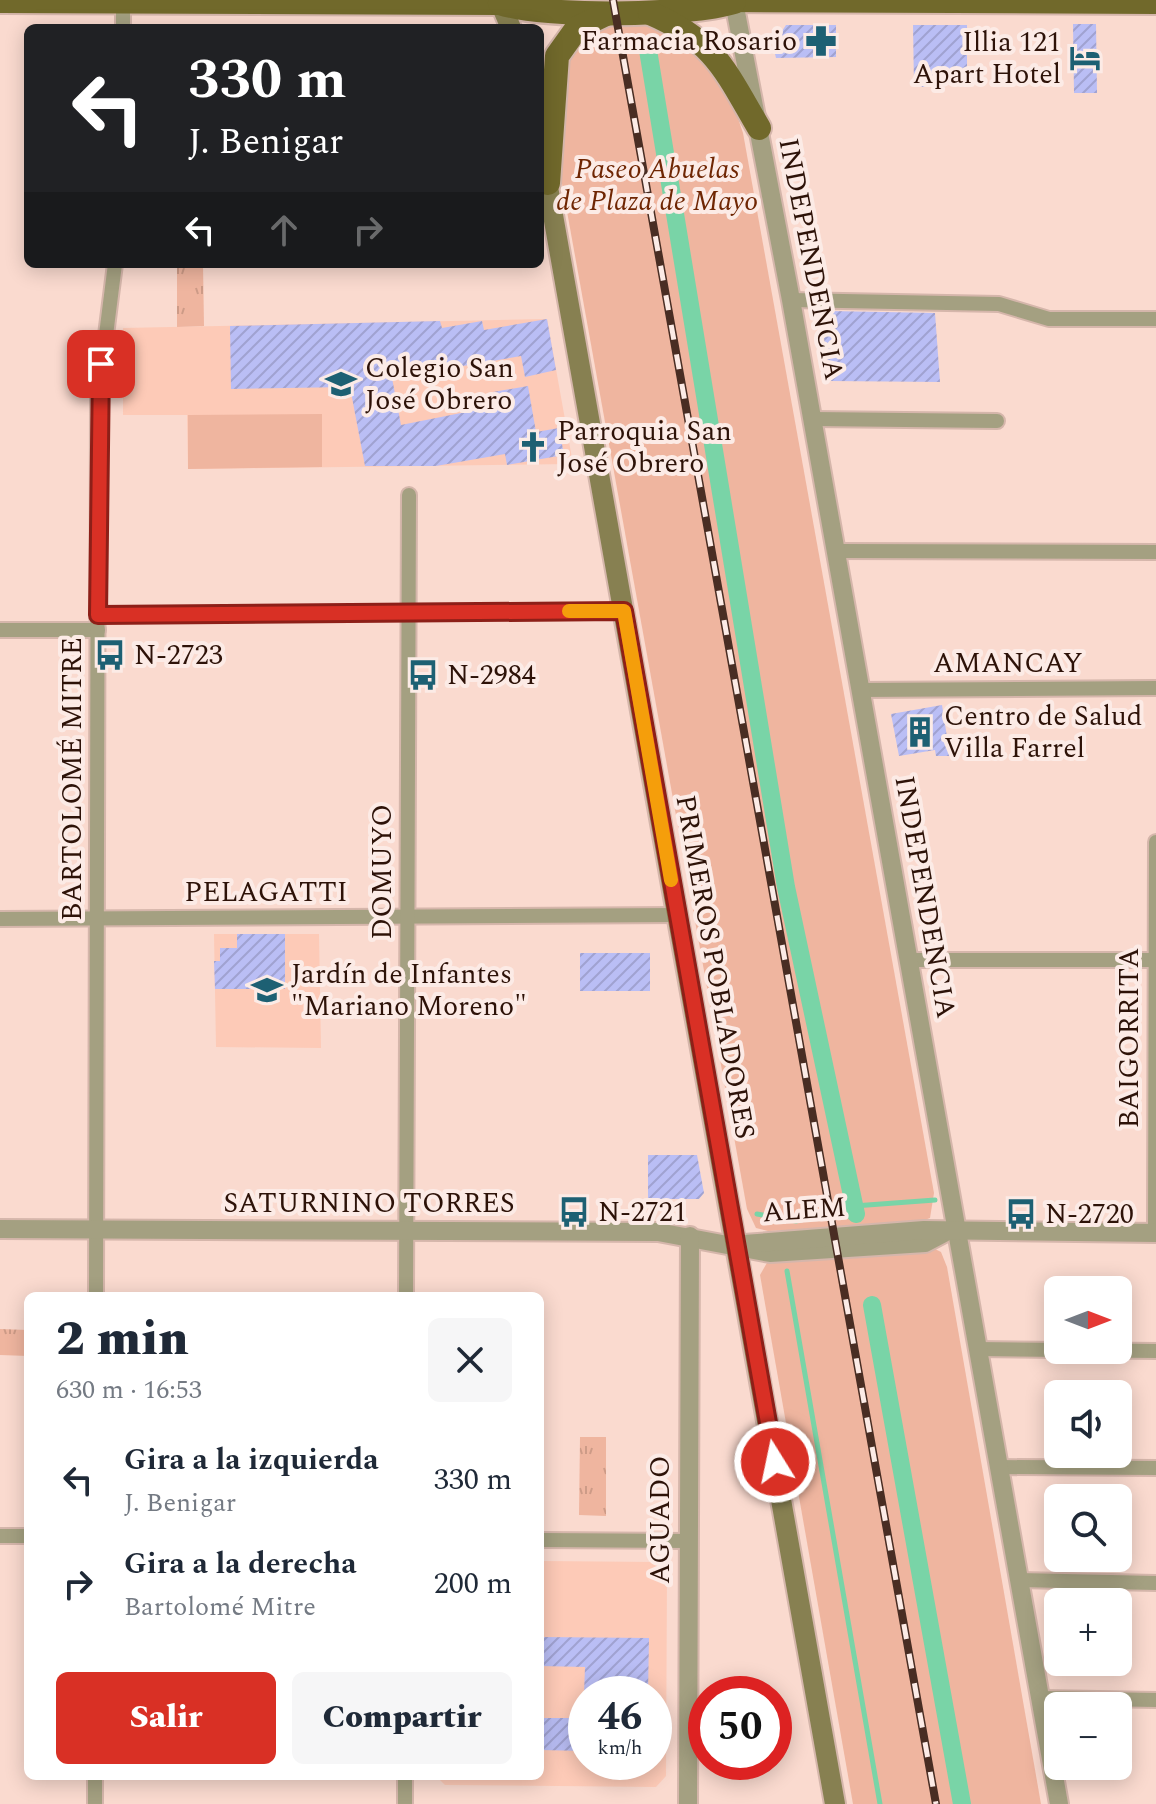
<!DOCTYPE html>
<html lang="es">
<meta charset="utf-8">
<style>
body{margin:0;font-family:Spectral,serif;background:#f6f6f7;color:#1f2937;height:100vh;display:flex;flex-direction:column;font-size:30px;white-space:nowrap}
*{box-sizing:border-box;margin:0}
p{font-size:26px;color:#747a83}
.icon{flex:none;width:44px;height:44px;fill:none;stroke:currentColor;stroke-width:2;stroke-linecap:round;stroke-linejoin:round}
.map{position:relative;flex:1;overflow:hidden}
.side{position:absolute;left:24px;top:1292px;width:520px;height:488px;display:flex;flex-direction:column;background:#fff;border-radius:12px;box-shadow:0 4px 20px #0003}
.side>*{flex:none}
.guide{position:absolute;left:24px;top:24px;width:520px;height:244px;border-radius:12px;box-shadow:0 4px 20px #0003;background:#202124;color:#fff;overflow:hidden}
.needle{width:52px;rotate:90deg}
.tools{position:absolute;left:1044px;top:1276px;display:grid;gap:16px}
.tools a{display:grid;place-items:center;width:88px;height:88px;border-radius:12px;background:#fff;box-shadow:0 4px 20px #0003;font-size:40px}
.speed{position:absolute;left:568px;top:1676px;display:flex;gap:16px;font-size:40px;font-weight:700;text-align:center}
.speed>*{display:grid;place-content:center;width:104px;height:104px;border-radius:50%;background:#fff;box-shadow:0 4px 20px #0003;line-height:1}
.speed small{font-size:20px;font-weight:400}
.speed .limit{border:12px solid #d22;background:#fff;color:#111}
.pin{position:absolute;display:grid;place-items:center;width:68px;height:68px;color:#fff;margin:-34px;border-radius:16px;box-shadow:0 4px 12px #0006}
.me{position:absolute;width:88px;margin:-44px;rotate:350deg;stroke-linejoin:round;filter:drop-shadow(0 0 6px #0008)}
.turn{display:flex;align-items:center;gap:28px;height:168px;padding:0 32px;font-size:36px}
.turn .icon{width:104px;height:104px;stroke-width:2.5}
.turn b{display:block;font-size:56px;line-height:68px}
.lanes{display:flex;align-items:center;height:76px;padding:0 32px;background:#0003;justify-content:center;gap:40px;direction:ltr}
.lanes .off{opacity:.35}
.round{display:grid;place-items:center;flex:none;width:84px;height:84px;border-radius:12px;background:#f6f6f7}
.headline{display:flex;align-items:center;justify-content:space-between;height:136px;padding:0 32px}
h1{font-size:48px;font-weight:800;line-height:60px}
.primary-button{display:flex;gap:16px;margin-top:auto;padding:16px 32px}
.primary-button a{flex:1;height:92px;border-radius:12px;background:#d93025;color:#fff;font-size:32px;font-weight:800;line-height:92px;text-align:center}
.primary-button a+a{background:#f6f6f7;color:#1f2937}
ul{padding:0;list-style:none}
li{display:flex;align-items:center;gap:24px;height:104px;padding:0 32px}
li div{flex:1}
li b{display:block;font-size:30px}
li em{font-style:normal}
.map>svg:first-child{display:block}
</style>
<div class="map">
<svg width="1156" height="1804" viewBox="0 0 1156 1804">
<defs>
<pattern id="grass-tufts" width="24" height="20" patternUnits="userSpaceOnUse" patternTransform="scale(2)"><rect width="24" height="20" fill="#efb59f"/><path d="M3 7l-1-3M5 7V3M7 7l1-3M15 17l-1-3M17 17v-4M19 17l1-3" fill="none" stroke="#cd9b87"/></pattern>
<pattern id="building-hatch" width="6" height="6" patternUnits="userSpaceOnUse" patternTransform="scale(2)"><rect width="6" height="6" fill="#babef5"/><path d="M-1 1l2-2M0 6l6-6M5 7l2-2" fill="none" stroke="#a0a2d1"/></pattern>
</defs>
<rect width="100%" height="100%" fill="#fadacf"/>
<g fill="#fdcab7" fill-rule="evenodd">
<path d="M547 319 573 464 188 469 187 415H123V328Z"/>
<path d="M214 934H319L321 1048 216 1047Z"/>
<path d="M540 1561 656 1562 667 1570 666 1776 656 1787 445 1785 436 1776H540ZM586 1694H654V1762H586Z"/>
</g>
<g fill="url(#grass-tufts)">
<path d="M177 264H203L204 326 177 327Z"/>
<path d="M0 1329 28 1330V1356L0 1355Z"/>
<path d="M580 1437H606V1516L579 1515Z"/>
</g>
<g fill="#efb59f">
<path d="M638 21 685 35 731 98 743 133 934 1193 930 1218 911 1225 768 1231 756 1228 747 1209 559 167 561 67 595 26Z"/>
<path d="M322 414V467L188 469V415Z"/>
<path d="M933 1248 941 1252 947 1267 1041 1804H853L760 1275 768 1261Z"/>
</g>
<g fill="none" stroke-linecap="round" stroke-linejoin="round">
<g stroke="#79d4a7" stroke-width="5">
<path d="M757 1214 796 1221 854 1206 935 1200"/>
<path d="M787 1271 880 1804"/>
</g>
<g stroke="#79d4a7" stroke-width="18">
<path d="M648 50 786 887 856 1214"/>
<path d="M872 1305 962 1804"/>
</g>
</g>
<g fill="url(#building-hatch)">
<path d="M1073 24H1096L1097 93H1074Z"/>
<path d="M786 25H836V57L776 58 773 45Z"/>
<path d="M913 25H967V72H934V87H914Z"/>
<path d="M830 311 935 313 940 382 831 381 821 320Z"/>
<path d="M547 319 556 370 525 377 521 356 392 378 401 425 496 406 493 392 528 386 536 432 559 428 564 455 507 465 505 454 436 466H365L350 387 231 389 230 326 440 321 442 328 482 321 484 330Z"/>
<path d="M942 705 950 756H936L935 750 899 756 891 714Z"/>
<path d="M237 934H285V989H215L214 961H220V948H237Z"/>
<rect x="580" y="953" width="70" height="38"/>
<path d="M648 1155H697L704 1193 699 1199H648Z"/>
<path d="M540 1637 649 1638 648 1694H584L585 1667 540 1666Z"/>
<path d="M540 1718H586V1751L540 1750Z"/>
</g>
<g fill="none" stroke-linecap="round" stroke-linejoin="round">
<defs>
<g id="minor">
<path d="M123 1V28"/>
<path d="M791 300 999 304 1049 319H1156"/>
<path d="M813 419 997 421"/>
<path d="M836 551 1156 552"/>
<path d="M98 615 624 611"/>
<path d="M0 630H98"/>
<path d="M860 690 1156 688"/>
<path d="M0 919 677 915"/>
<path d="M908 960H1156"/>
<path d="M1155 1233 1156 842"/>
<path d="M96 1296 98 398 115 264"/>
<path d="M406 1296 409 495"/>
<path d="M977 1349 1156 1351"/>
<path d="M998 1467 1156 1468"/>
<path d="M0 1536H28"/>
<path d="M540 1540 688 1541"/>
<path d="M1019 1580 1156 1583"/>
<path d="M1040 1698 1156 1700"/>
<path d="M95 1804V1776"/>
<path d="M405 1804V1776"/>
</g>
<g id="tertiary">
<path d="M734 2 791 300 1059 1804"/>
<path d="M0 1229 658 1232 770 1253 925 1243 944 1233"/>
<path d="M744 1244 924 1230 1156 1233"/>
<path d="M688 1804 690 1236"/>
</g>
<g id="secondary">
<path d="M499 0 511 28"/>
<path d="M545 170 835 1804"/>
</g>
<g id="primary">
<path d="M727 0 1156 2"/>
<path d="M0 1 500 3 512 0"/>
<path d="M500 3C545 18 688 16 734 2"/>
<path d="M650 13C715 41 725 70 759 128"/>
<path d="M548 183 557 56 577 28 606 14"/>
</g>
</defs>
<use href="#minor" stroke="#d5b6ab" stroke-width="18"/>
<use href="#tertiary" stroke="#d5b6ab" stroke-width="22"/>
<use href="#secondary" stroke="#d5b6ab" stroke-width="24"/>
<use href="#primary" stroke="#d5b6ab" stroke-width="28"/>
<use href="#minor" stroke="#a4a081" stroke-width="14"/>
<use href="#tertiary" stroke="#a4a081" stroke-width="18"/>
<use href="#secondary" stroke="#878051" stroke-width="20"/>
<use href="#primary" stroke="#71692b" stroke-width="24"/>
<defs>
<path id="rail" d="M613 0 936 1804"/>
</defs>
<use href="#rail" stroke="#492d23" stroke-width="8"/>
<use href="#rail" stroke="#fcebe6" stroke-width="5" stroke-dasharray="15" stroke-linecap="butt"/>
</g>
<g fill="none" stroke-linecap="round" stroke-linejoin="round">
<defs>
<path id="route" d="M101 364 98 615 624 611 775 1462"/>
</defs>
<use href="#route" stroke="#8d1f18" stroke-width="20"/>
<use href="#route" stroke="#d93025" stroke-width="14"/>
<path stroke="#f59e0b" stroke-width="14" d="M569 611H624L671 880"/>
</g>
<defs>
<symbol id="pharmacy-bare" viewBox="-9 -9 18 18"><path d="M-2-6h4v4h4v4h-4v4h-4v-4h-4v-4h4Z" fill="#1d6073" stroke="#fcebe6" stroke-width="2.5" paint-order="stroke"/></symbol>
<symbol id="hotel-bare" viewBox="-9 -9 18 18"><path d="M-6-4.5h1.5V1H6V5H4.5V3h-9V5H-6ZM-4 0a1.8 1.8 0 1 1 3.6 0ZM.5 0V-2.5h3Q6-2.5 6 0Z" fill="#1d6073" stroke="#fcebe6" stroke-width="2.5" paint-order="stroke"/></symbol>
<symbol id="school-bare" viewBox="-9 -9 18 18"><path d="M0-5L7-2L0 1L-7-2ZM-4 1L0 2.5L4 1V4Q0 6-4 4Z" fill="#1d6073" stroke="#fcebe6" stroke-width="2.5" paint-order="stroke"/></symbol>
<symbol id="church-bare" viewBox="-9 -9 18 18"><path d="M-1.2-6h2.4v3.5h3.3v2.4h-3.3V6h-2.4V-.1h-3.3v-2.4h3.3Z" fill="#1d6073" stroke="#fcebe6" stroke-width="2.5" paint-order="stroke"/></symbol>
<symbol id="bus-bare" viewBox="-9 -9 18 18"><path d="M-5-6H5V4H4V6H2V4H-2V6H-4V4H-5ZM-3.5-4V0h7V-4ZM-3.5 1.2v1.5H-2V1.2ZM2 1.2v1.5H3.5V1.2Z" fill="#1d6073" stroke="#fcebe6" stroke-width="2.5" paint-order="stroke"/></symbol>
<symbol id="building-bare" viewBox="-9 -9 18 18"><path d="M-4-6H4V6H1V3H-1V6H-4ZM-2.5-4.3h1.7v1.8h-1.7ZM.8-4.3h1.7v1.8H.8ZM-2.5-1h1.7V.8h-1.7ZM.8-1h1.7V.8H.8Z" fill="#1d6073" stroke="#fcebe6" stroke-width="2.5" paint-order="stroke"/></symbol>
</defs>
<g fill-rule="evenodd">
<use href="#pharmacy-bare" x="799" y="19" width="44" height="44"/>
<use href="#hotel-bare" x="1063" y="36" width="44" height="44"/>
<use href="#school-bare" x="319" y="362" width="44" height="44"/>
<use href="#church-bare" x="511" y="425" width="44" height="44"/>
<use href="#bus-bare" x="88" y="633" width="44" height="44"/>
<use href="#bus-bare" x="401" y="653" width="44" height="44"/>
<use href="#building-bare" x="898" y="710" width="44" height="44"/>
<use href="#school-bare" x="245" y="968" width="44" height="44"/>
<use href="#bus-bare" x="552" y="1190" width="44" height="44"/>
<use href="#bus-bare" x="999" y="1192" width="44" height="44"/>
</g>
<g text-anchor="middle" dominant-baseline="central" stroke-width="8" stroke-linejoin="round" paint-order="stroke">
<g font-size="28" fill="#2d1208" stroke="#fcebe6" text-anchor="start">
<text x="797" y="41" text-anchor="end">Farmacia Rosario</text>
<text x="1061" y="42" text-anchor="end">Illia 121<tspan x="1061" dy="32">Apart Hotel</tspan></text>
<text x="365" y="368">Colegio San<tspan x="365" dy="32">José Obrero</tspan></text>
<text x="557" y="431">Parroquia San<tspan x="557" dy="32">José Obrero</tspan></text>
<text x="134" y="655">N-2723</text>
<text x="447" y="675">N-2984</text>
<text x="944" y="716">Centro de Salud<tspan x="944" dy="32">Villa Farrel</tspan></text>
<text x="291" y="974">Jardín de Infantes<tspan x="291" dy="32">"Mariano Moreno"</tspan></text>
<text x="598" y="1212">N-2721</text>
<text x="1045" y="1214">N-2720</text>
</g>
<g font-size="28" font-style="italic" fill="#6f2603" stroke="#fcebe6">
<text x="657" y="169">Paseo Abuelas<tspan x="657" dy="32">de Plaza de Mayo</tspan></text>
</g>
<g font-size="28" fill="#2d1208" stroke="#fcebe6">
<text transform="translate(811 259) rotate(79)">INDEPENDENCIA</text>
<text x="1008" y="663">AMANCAY</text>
<text transform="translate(72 779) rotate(-90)">BARTOLOMÉ MITRE</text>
<text transform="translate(382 872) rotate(-90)">DOMUYO</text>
<text x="266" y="892">PELAGATTI</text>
<text transform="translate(925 897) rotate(80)">INDEPENDENCIA</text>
<text transform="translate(715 967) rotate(80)">PRIMEROS POBLADORES</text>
<text transform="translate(1129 1038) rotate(-90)">BAIGORRITA</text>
<text x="369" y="1203">SATURNINO TORRES</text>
<text transform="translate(804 1210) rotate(-4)">ALEM</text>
<text transform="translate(660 1520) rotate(-90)">AGUADO</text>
</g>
</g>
</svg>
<div class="tools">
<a><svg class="needle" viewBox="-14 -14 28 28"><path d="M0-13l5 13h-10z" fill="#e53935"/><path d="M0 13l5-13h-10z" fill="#747a83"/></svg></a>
<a><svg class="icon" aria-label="sound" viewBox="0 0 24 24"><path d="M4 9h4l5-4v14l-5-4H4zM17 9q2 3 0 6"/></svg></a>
<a><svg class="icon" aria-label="search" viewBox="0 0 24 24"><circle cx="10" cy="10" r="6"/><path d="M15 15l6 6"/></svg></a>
<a>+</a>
<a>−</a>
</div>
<div class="speed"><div>46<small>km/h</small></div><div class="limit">50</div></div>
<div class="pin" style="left:101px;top:364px;background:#d93025"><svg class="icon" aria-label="arrive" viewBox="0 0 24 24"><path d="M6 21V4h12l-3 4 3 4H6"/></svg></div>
<svg class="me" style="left:775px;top:1462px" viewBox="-20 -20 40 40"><circle r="17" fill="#d93025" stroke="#fff" stroke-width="3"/><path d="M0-11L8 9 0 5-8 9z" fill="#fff"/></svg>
<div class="guide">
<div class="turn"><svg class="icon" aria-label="left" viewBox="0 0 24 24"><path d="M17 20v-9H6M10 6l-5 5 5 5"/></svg><div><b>330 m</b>J. Benigar</div></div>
<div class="lanes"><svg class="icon" aria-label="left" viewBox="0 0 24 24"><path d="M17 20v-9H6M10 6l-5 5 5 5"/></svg><svg class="icon off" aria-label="ahead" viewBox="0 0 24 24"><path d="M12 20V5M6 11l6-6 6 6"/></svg><svg class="icon off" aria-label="right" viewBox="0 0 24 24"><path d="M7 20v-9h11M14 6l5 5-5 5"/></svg></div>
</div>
<section class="side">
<div class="headline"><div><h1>2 min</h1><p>630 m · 16:53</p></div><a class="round"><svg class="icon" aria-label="close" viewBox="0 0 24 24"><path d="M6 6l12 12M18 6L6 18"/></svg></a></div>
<ul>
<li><svg class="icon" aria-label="left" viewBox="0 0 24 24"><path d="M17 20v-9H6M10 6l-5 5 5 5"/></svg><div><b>Gira a la izquierda</b><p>J. Benigar</p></div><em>330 m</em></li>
<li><svg class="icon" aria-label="right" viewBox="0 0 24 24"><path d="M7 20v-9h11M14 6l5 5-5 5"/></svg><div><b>Gira a la derecha</b><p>Bartolomé Mitre</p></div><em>200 m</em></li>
</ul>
<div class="primary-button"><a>Salir</a><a>Compartir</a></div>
</section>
</div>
